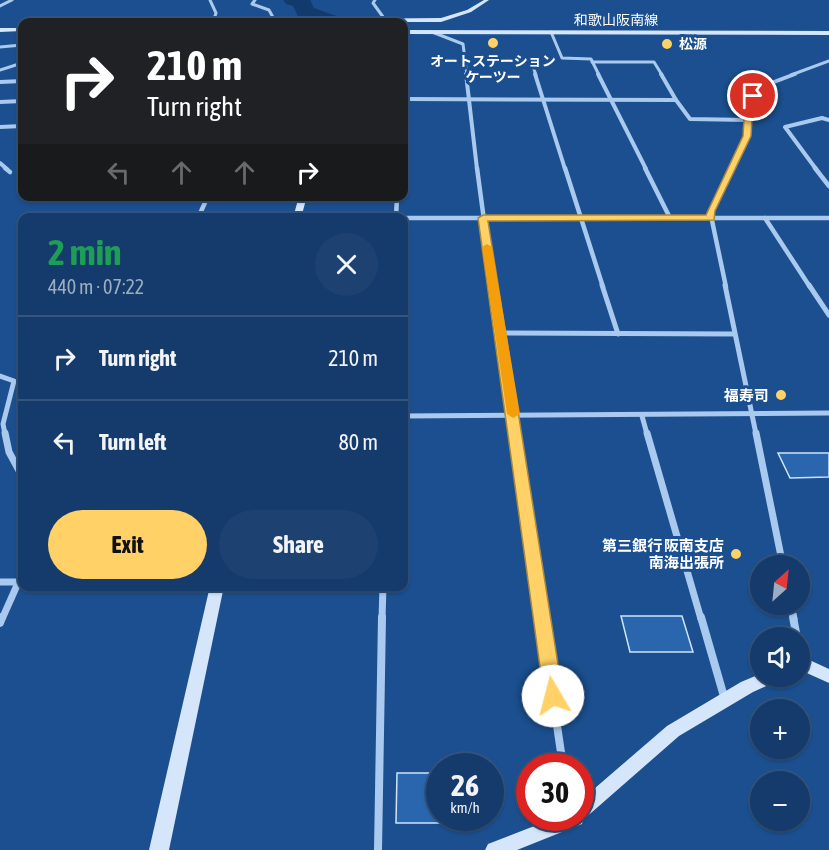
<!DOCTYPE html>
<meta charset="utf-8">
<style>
body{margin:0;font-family:"Asap Condensed","Noto Sans JP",sans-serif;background:#1d4271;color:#f1f3f6;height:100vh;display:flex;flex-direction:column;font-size:22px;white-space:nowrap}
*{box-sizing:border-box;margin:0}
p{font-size:20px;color:#9dadc1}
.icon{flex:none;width:33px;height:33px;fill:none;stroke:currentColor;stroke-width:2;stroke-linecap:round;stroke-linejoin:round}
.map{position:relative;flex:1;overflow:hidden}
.details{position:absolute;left:18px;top:213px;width:390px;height:378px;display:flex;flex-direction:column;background:#143b6b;border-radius:12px;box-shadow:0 2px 4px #0004,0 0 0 2px #33557e}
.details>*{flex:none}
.top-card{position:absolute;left:18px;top:18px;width:390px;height:183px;border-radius:12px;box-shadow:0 2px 4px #0004,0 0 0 2px #33557e;background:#202124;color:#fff;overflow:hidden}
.needle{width:39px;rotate:27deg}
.buttons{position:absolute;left:750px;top:555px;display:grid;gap:12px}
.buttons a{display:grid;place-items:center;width:60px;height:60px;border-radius:50%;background:#143b6b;box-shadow:0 2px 4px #0004,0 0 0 2px #33557e;font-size:30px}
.speed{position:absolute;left:426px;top:753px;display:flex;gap:12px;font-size:30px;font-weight:700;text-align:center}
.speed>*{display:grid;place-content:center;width:78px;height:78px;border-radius:50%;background:#143b6b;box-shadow:0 2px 4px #0004,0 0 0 2px #33557e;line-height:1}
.speed small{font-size:15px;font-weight:400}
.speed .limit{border:9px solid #d22;background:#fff;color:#111}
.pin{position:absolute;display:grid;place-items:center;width:51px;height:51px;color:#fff;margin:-26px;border:3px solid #fff;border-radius:50%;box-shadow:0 2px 6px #0007}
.me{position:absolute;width:66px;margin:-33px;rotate:352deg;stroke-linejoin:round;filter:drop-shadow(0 0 4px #0008)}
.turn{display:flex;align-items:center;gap:21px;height:126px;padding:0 30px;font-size:27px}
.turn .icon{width:78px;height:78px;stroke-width:2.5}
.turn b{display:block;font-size:42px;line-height:51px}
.lanes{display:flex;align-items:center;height:57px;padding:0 30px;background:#0003;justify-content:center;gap:30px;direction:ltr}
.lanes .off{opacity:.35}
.round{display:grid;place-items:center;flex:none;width:63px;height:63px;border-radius:32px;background:#1d4271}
.overview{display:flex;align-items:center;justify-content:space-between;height:102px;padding:0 30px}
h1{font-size:36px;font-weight:700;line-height:45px;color:#1e9e55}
.action{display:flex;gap:12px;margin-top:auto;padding:12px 30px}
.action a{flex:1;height:69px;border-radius:36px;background:#ffd166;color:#111;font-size:24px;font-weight:700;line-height:69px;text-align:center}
.action a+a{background:#1d4271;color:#f1f3f6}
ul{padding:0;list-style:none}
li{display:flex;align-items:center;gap:18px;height:84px;padding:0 30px;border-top:2px solid #33557e}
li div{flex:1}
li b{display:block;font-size:22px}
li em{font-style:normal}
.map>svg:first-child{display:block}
</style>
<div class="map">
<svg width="829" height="850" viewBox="0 0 829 850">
<rect width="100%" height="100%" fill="#1b4f8f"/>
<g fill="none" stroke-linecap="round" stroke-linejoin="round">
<path fill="#123a6d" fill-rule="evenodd" d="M283 0H310L314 8 342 18 346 22H316L298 16 293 6 286 4Z"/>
</g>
<g fill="#2a66ad" stroke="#cfe3fa" stroke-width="1.5">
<path d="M778 453H829V477L790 478Z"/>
<path d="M621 616H682L693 652H630Z"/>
<path d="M397 773H440V823H396Z"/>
</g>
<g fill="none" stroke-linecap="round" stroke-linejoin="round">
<g stroke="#a9c9ee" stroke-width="3">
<path d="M210 0 216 13 213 22"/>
<path d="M255 0 252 4 269 10 275 21"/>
<path d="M375 0 373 3 386 21"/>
<path d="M0 6 12 0"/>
<path d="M404 32V54"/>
<path d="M432 32 463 44 467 75"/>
<path d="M551 32 562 58 591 59 599 75"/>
<path d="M0 47 22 45"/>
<path d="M531 61 536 75"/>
<path d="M592 62H654L662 75"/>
<path d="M0 70 22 63"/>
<path d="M791 75 829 61"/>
</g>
<g stroke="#a9c9ee" stroke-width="4">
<path d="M466 74 477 169"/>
<path d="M535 74 565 169"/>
<path d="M598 74 646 169"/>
<path d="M661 74 676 100"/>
<path d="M0 82 22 81"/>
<path d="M404 99 676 100 690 119 748 120"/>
<path d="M0 102 22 101"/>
<path d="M0 127 22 126"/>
<path d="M0 163 7 169"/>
<path d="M731 169 747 136 749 101 766 85 795 74"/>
<path d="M816 169 785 127 822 118 829 120"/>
</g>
<g stroke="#a9c9ee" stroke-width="4.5">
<path d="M5 168 10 172"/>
<path d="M477 168 493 287"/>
<path d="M565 168 603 287"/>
<path d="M645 168 670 218"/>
<path d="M815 168 829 186"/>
<path d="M198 218 208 196"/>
<path d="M396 218 397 196"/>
<path d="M404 218H829"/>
<path d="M765 218 810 287"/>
<path d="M726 287 710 211 731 168"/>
</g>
<g stroke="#a9c9ee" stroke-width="5">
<path d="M493 285 515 434"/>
<path d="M602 285 618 334"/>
<path d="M725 285 756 434"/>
<path d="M809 285 829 315"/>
<path d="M501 333 734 334"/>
<path d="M0 376 14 381 3 424 5 434"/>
<path d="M404 416 829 413"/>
<path d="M642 416 647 434"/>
</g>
<g stroke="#a9c9ee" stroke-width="7">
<path d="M5 433 9 452 22 476"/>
<path d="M514 433 542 619"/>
<path d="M647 433 701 619"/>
<path d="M756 433 783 566"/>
<path d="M0 582H17"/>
<path d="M791 604 794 619"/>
<path d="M2 619 22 574"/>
<path d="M382 619 383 586"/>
</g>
<g stroke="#a9c9ee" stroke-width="8">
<path d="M541 617 563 766"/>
<path d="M701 617 725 700"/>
<path d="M793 617 797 638"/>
<path d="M0 623 2 617"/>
<path d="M800 647 803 663"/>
<path d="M378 850 382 617"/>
</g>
<g fill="#d6e6fa" fill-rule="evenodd">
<path d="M484 0H489L471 12 441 22H223L226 20 441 18 467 10Z"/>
<path d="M0 28H22V31L0 32Z"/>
<path d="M404 30 829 31V35L404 34Z"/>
<path d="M299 196H307L301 218H293Z"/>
<path d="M210 586H224L169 850H149Z"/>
<path d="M803 657 829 669V683L800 670V658Z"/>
<path d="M760 674V676H779L777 681 753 692 679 736 583 820 582 824 517 850H485L488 844 555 818H580V801L667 726 741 682Z"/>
</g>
</g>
<path fill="#ffd166" stroke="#a68842" stroke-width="1.5" d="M753 93 756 96 753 101 751 136 715 211 714 220 488 221 563 696 560 702 553 704 547 702 544 696 478 218 483 215H706L743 136 745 101Z"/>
<path fill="#f59e0b" d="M487 244 492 247 520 414 513 418 507 414 482 247Z"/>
<g fill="#ffd166" stroke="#1b4f8f" stroke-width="2">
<circle cx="493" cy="43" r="6"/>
<circle cx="667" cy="44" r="6"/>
<circle cx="781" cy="395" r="6"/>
<circle cx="736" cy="554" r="6"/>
</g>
<g text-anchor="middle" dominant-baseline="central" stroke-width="6" stroke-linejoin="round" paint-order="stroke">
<g font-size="14" fill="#fff" stroke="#1b4f8f">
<text x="616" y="20">和歌山阪南線</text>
</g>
<g font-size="14" font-weight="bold" fill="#fff" stroke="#1b4f8f" text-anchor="start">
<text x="679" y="44">松源</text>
<text x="493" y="61" text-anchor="middle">オートステーション<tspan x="493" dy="16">ケーツー</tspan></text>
</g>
<g font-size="15" font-weight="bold" fill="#fff" stroke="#1b4f8f" text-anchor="end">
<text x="769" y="395">福寿司</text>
<text x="724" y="545">第三銀行 阪南支店<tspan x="724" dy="17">南海出張所</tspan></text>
</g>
</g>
</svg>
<div class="buttons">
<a><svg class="needle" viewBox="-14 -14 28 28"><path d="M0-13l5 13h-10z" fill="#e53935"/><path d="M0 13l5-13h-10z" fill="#9dadc1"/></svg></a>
<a><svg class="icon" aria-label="sound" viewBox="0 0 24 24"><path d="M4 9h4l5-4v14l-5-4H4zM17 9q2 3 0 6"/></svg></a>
<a>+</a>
<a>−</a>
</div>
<div class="speed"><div>26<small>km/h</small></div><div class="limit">30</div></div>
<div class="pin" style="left:753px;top:96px;background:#d93025"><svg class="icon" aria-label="arrive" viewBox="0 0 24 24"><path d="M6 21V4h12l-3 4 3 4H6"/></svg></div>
<svg class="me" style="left:553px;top:696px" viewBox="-20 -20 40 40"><circle r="19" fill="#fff"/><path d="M0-13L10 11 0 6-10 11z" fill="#ffd166"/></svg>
<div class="top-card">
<div class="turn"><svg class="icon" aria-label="right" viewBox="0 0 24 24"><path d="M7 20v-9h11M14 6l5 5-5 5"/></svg><div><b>210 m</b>Turn right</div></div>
<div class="lanes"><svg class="icon off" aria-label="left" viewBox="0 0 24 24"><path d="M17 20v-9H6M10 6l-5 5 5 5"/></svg><svg class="icon off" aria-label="ahead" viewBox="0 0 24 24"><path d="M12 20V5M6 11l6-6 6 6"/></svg><svg class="icon off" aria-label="ahead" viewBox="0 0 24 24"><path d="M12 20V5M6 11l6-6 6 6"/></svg><svg class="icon" aria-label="right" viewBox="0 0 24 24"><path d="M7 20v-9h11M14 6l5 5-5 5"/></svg></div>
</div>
<section class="details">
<div class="overview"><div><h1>2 min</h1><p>440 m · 07:22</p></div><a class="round"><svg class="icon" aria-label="close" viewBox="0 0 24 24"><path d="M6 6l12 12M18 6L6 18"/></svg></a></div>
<ul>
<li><svg class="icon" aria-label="right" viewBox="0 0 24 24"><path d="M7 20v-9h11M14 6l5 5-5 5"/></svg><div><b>Turn right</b></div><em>210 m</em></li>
<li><svg class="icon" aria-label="left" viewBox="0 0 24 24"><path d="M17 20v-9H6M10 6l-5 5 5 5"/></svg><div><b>Turn left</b></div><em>80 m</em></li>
</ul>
<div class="action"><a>Exit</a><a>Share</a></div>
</section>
</div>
